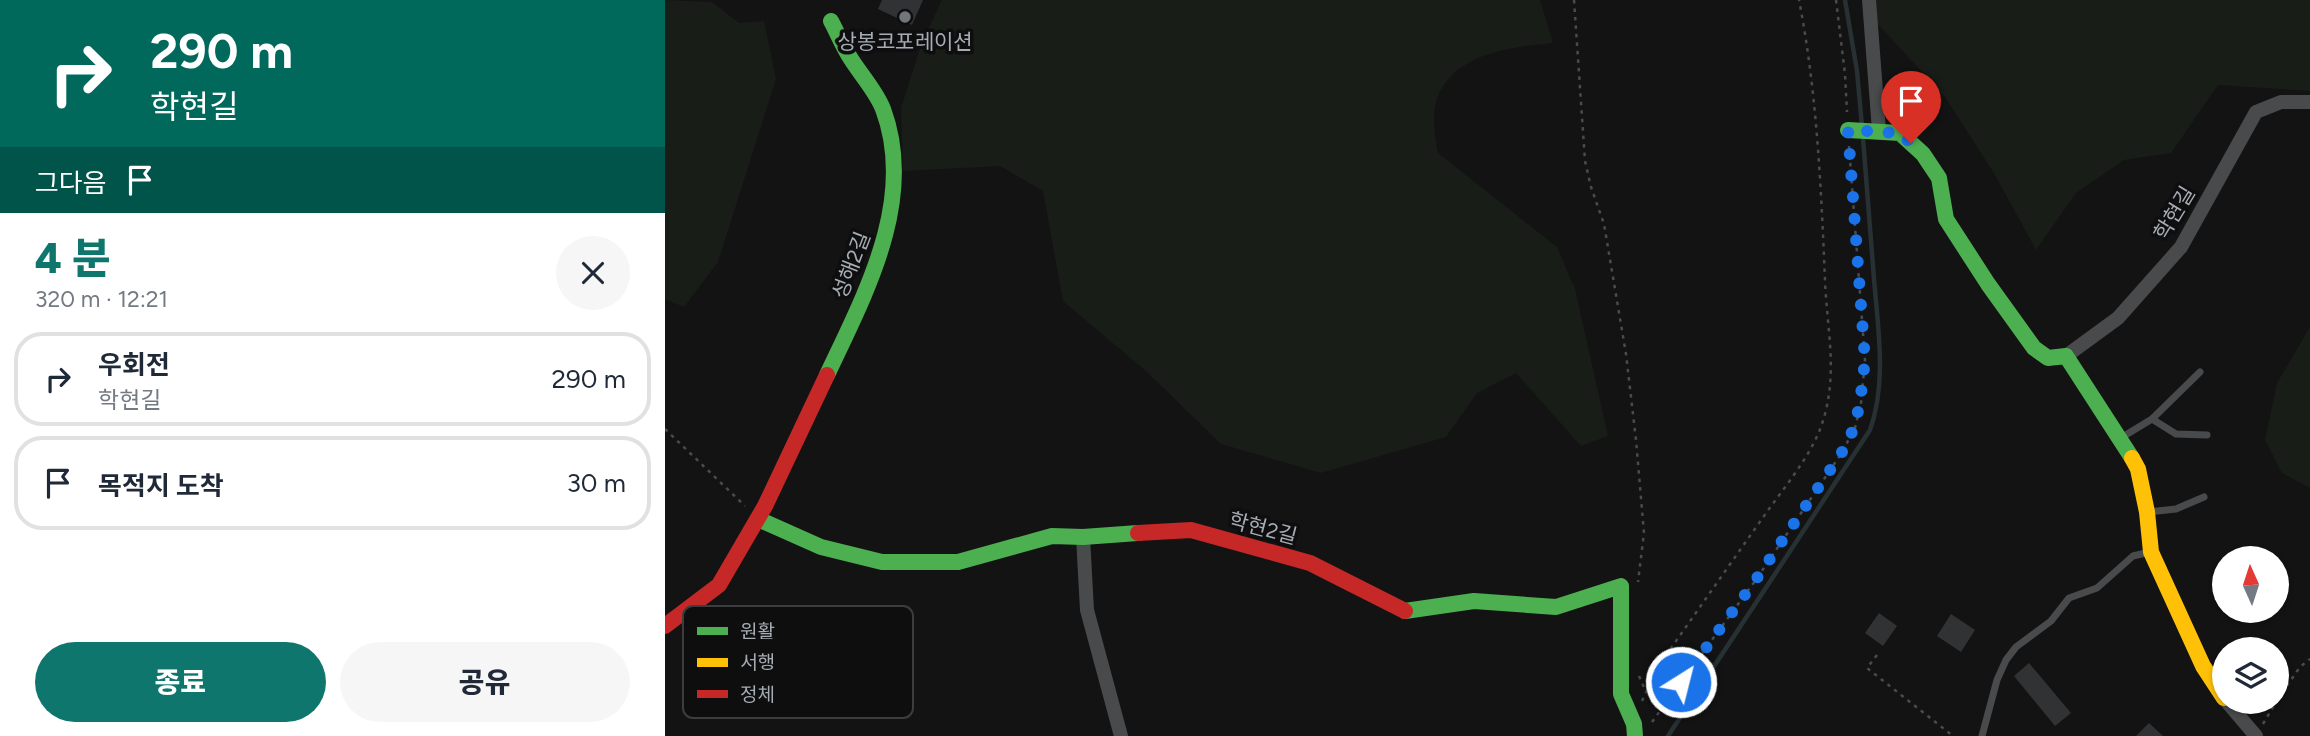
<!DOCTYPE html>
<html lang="ko">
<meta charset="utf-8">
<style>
body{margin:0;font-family:Figtree,"Noto Sans KR",sans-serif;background:#f6f6f7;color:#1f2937;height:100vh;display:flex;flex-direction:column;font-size:26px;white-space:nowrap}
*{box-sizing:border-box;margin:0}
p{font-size:23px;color:#747a83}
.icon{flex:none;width:38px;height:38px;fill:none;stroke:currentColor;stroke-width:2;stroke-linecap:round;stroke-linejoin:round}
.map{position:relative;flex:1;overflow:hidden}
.sheet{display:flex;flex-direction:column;background:#fff;width:665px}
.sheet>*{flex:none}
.hud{background:#00695c;color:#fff;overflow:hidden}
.needle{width:46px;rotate:357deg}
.fabs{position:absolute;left:1547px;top:546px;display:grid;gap:14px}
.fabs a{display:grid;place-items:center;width:77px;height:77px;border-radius:50%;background:#fff;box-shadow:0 2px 5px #0004;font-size:35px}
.pin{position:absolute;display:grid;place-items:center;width:60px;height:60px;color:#fff;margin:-72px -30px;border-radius:50% 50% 50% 0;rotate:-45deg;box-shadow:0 0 7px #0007}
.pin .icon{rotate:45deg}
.me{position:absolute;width:77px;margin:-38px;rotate:36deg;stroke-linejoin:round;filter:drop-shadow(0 0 5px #0008)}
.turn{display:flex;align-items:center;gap:24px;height:147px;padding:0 35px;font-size:32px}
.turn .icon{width:91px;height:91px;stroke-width:2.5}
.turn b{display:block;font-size:49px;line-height:60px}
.then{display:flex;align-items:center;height:66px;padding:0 35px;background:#0003;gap:14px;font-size:26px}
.round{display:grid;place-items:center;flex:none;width:74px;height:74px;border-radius:37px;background:#f6f6f7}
.head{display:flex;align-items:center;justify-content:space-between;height:119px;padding:0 35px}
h1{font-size:42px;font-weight:800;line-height:52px;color:#0f766e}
.action{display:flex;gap:14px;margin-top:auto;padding:14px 35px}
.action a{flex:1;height:80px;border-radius:42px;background:#0f766e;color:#fff;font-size:28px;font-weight:800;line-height:80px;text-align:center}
.action a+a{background:#f6f6f7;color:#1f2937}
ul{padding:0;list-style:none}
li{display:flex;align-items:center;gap:21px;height:94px;margin:0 14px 10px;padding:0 21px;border:4px solid #e0e1e3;border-radius:28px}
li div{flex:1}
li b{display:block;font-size:26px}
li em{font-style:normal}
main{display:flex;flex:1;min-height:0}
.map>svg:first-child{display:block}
</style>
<main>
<section class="sheet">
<div class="hud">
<div class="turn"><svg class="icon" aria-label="right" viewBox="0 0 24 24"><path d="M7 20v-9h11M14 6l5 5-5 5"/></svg><div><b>290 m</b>학현길</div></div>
<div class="then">그다음<svg class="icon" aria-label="arrive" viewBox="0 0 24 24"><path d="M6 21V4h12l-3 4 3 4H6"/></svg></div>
</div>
<div class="head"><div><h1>4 분</h1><p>320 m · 12:21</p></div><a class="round"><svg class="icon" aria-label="close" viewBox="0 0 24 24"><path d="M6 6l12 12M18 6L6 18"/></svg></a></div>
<ul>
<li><svg class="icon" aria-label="right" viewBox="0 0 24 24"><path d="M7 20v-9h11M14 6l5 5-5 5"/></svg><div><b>우회전</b><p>학현길</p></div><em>290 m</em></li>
<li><svg class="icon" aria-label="arrive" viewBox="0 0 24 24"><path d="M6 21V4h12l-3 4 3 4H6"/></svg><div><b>목적지 도착</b></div><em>30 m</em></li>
</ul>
<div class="action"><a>종료</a><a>공유</a></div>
</section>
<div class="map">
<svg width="1645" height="736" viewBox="0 0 1645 736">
<rect width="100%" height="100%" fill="#131314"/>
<g fill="#181d18">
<path d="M0 0 47 2 74 23 99 21 111 79 53 262 19 307 0 299Z"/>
<path d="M277 0H875L888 43C847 47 788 53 772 99 766 115 770 136 773 153L892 247 910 289 943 436 916 446 851 373 812 393 781 437 656 473 556 444 483 373 398 301 378 191 335 166 238 171 236 108 257 42Z"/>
<path d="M1208 0H1645V91L1553 85 1506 153 1459 160 1411 193 1371 250 1330 175 1280 97 1210 21Z"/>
<path d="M1645 327V488L1617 473 1600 440 1612 383Z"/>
</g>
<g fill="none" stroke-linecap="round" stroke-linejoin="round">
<g stroke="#273134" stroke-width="4.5">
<path d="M1180 0 1192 71 1197 126"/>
<path d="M1003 736 1205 430C1222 382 1213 329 1209 279 1205 232 1202 185 1198 138"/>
</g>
</g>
<g fill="#313234">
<path d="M217 0H258L247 25 213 9Z"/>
<path d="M1214 613 1232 626 1218 646 1200 633Z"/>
<path d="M1286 614 1310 630 1296 652 1272 636Z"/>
<path d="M1364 663 1406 713 1390 726 1349 676Z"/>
<path d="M1484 723 1498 736H1471Z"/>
</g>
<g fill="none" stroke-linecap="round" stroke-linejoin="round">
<g stroke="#494b4e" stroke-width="2.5" stroke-dasharray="3.5 5" stroke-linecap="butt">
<path d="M909 0 920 161 926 187 939 224 961 354 971 440 979 533 973 582"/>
<path d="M1171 0 1180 74 1182 112"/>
<path d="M0 429 80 506"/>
<path d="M1212 655 1202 668 1288 736"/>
<path d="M974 676 981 692"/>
<path d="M1612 700 1635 667 1645 659"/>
<path d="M977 701 992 668C1028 617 1063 567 1099 516 1118 489 1141 462 1154 432 1175 379 1162 333 1160 280 1156 187 1152 92 1134 0"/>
<path d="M987 722 1090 581 1176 454 1190 428 1196 403 1200 360 1184 146"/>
<path d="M1598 724 1611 702"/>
</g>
<g stroke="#484a4c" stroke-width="7">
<path d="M1487 419 1511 434 1542 435"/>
<path d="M1459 436 1487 419 1535 372"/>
<path d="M1483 512 1511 509 1539 497"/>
<path d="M1317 736 1332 680 1341 660 1351 647 1386 621 1404 598 1432 588 1468 556 1485 552"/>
</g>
<g stroke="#484a4c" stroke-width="14">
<path d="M1204 0 1214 131"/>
<path d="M1401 356 1453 318 1516 247 1591 112 1616 102H1645"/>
<path d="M418 537 422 610 456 736"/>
<path d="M1562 702 1591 736"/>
</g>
<g stroke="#4caf50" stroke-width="16">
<path d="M1183 130 1235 133 1258 154 1274 178 1281 219 1323 284 1369 348 1383 358 1401 356 1467 458"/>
<path d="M162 375C200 294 252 200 218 109 211 91 196 75 186 59 178 47 173 34 166 21"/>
<path d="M93 519 156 547 217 562H293L387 536 418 537 473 533"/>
<path d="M740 611 809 601 891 607 956 586V694L969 724 970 736"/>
</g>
<path stroke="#ffc107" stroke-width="16" d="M1467 458 1473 469 1482 512 1486 552 1538 666 1559 698"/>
<g stroke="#c62828" stroke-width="16">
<path d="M473 533 526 530 645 563 740 611"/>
<path d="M0 626 54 585 100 506 162 375"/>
</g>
</g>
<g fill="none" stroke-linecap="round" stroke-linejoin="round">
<path stroke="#1a73e8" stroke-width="12" stroke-dasharray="0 21.6" d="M1016 682 1090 581 1176 454 1189 428 1195 403 1200 360 1183 130 1234 133 1246 143"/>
</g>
<circle fill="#72767c" stroke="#0e0e0f" stroke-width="2.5" cx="240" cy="17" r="7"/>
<g text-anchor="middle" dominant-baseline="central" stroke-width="7" stroke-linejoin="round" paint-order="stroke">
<g font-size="21" fill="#a5acb4" stroke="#0e0e0f">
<text x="240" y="41">상봉코포레이션</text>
</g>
<g font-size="21" fill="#a5acb4" stroke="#0e0e0f">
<text transform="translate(1509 213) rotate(-59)">학현길</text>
<text transform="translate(186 265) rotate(-69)">성해2길</text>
<text transform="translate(598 528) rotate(15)">학현2길</text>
</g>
</g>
<rect x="18" y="606" width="230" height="112" rx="10" fill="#0e0e0f" stroke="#3b3d41" stroke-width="2"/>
<rect x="32" y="627" width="31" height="8" fill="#4caf50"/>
<rect x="32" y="658" width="31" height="9" fill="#ffc107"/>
<rect x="32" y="690" width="31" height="8" fill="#c62828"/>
<g font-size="19" fill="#a5acb4">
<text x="75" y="638">원활</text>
<text x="75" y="669">서행</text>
<text x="75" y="701">정체</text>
</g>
</svg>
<div class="fabs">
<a><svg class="needle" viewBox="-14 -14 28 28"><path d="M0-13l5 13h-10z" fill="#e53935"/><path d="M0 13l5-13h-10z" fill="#747a83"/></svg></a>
<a><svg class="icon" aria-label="layers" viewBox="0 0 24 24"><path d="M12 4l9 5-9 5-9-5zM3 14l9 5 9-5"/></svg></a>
</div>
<div class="pin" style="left:1246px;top:143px;background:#d93025"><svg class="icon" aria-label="arrive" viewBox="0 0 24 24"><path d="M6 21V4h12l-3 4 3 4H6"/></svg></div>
<svg class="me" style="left:1016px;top:682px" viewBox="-20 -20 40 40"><circle r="17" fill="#1a73e8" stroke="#fff" stroke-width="3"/><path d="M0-11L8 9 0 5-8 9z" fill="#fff"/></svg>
</div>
</main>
